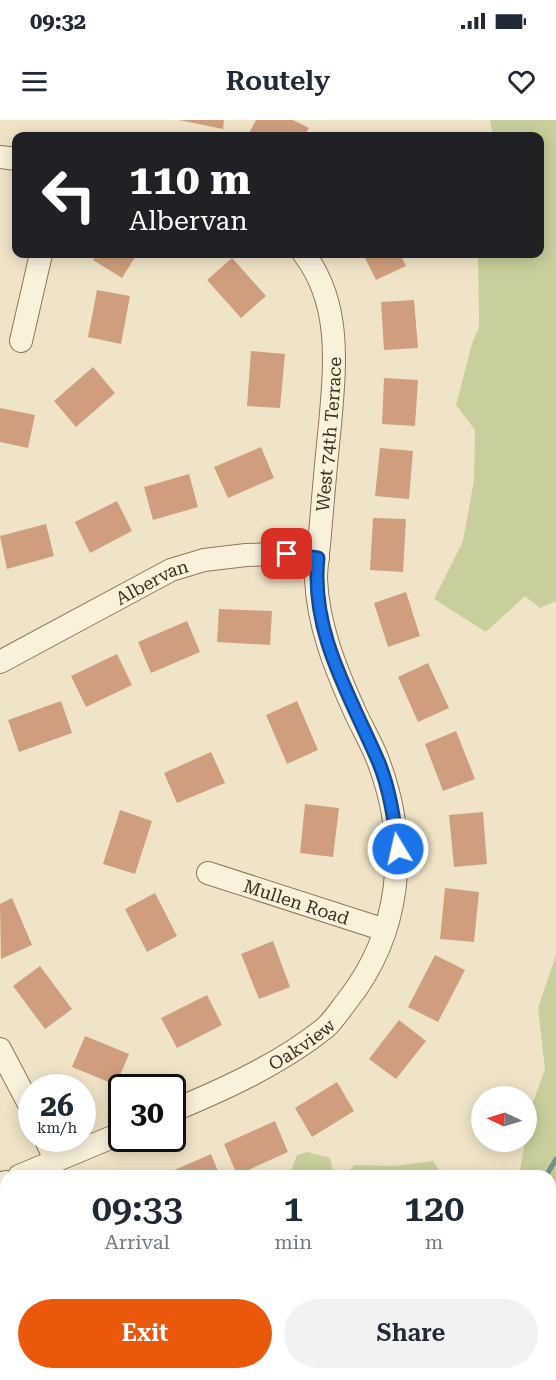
<!DOCTYPE html>
<style>
body{margin:0;font-family:"Roboto Serif",serif;background:#f2f2f3;color:#1f2937;height:100vh;display:flex;flex-direction:column;font-size:22px;white-space:nowrap}
*{box-sizing:border-box;margin:0}
p{font-size:20px;color:#747a83}
.icon{flex:none;width:33px;height:33px;fill:none;stroke:currentColor;stroke-width:2;stroke-linecap:round;stroke-linejoin:round}
.map{position:relative;flex:1;overflow:hidden}
.drawer{position:absolute;left:0px;top:1050px;width:556px;height:210px;display:flex;flex-direction:column;background:#fff;border-radius:18px 18px 0 0;box-shadow:0 3px 15px #0003}
.drawer>*{flex:none}
.banner{position:absolute;left:12px;top:12px;width:532px;height:126px;border-radius:12px;box-shadow:0 3px 15px #0003;background:#202124;color:#fff;overflow:hidden}
.needle{width:39px;rotate:274deg}
.tools{position:absolute;left:471px;top:966px;display:grid;gap:12px}
.tools a{display:grid;place-items:center;width:66px;height:66px;border-radius:50%;background:#fff;box-shadow:0 3px 15px #0003;font-size:30px}
.speed{position:absolute;left:18px;top:954px;display:flex;gap:12px;font-size:30px;font-weight:700;text-align:center}
.speed>*{display:grid;place-content:center;width:78px;height:78px;border-radius:50%;background:#fff;box-shadow:0 3px 15px #0003;line-height:1}
.speed small{font-size:15px;font-weight:400}
.speed .limit{border:3px solid #111;border-radius:9px;background:#fff;color:#111}
.pin{position:absolute;display:grid;place-items:center;width:51px;height:51px;color:#fff;margin:-26px;border-radius:12px;box-shadow:0 3px 9px #0006}
.me{position:absolute;width:66px;margin:-33px;rotate:351deg;stroke-linejoin:round;filter:drop-shadow(0 0 4px #0008)}
.turn{display:flex;align-items:center;gap:21px;height:126px;padding:0 18px;font-size:27px}
.turn .icon{width:78px;height:78px;stroke-width:2.5}
.turn b{display:block;font-size:42px;line-height:51px}
.eta{display:flex;justify-content:space-evenly;align-items:center;height:102px;text-align:center}
.eta b{font-size:36px;font-weight:600;line-height:42px}
.button{display:flex;gap:12px;margin-top:auto;padding:12px 18px}
.button a{flex:1;height:69px;border-radius:36px;background:#ea580c;color:#fff;font-size:24px;font-weight:600;line-height:69px;text-align:center}
.button a+a{background:#f2f2f3;color:#1f2937}
.status{display:flex;justify-content:space-between;align-items:center;height:42px;padding:0 30px;background:#fff;direction:ltr}
.status svg{height:16px;fill:currentColor}
header{display:flex;justify-content:space-between;align-items:center;height:78px;padding:0 18px;background:#fff;font-size:27px;font-weight:600}
.map>svg:first-child{display:block}
</style>
<div class="status"><b>09:32</b><svg viewBox="0 0 49 12"><path d="M0 12V9h3v3zM5 12V6h3v6zM10 12V3h3v9zM15 12V0h3v12zM26 1h20v11H26zM47 4h2v5h-2z"/></svg></div>
<header><svg class="icon" aria-label="menu" viewBox="0 0 24 24"><path d="M4 6h16M4 12h16M4 18h16"/></svg>Routely<svg class="icon" aria-label="heart" viewBox="0 0 24 24"><path d="M12 20l-8-8c-3-5 5-10 8-4 3-6 11-1 8 4z"/></svg></header>
<div class="map">
<svg width="556" height="1260" viewBox="0 0 556 1260">
<rect width="100%" height="100%" fill="#f0e4c8"/>
<g fill="#c9cf9b">
<path d="M490 0H556V481L540 488 525 476 486 512 434 479 463 421 474 360 475 310 456 285 472 224 479 207 478 134H540V16H493Z"/>
<path d="M556 835V1260H0V1199L6 1197V1254H550V1056H519L530 990 545 949 538 888Z"/>
<path d="M307 1032 330 1038 334 1056H289L297 1035Z"/>
<path d="M433 1041 443 1056H346L354 1045 394 1046Z"/>
</g>
<g fill="none" stroke-linecap="round" stroke-linejoin="round">
<g stroke="#6f938a" stroke-width="5">
<path d="M546 1056 556 1039"/>
<path d="M550 1120 556 1124"/>
<path d="M550 1231H556"/>
<path d="M550 1251 556 1257"/>
<path d="M53 1260 66 1254"/>
</g>
</g>
<g fill="#cf9f7d">
<path d="M179 0H224L223 9Z"/>
<path d="M256 0H293L309 8 304 16H252L248 15Z"/>
<path d="M97 134H137L122 158 93 140Z"/>
<path d="M363 134H400L406 146 376 160Z"/>
<path d="M232 138 266 176 241 198 207 160Z"/>
<path d="M97 170 130 176 121 224 88 217Z"/>
<path d="M414 180 418 228 384 230 381 182Z"/>
<path d="M251 231 285 234 280 288 247 286Z"/>
<path d="M93 247 115 273 76 307 54 281Z"/>
<path d="M384 258 418 260 415 306 382 304Z"/>
<path d="M0 288 35 295 28 328 0 322Z"/>
<path d="M261 327 274 358 228 378 214 347Z"/>
<path d="M380 328 413 331 409 379 375 376Z"/>
<path d="M189 354 198 387 153 400 144 367Z"/>
<path d="M117 381 132 411 90 433 75 402Z"/>
<path d="M373 398 406 399 403 452 370 450Z"/>
<path d="M46 404 54 436 7 449 0 416Z"/>
<path d="M406 472 420 516 388 527 374 483Z"/>
<path d="M219 489 272 491 270 525 217 522Z"/>
<path d="M187 501 200 532 151 553 138 522Z"/>
<path d="M117 534 132 565 86 587 71 556Z"/>
<path d="M428 543 449 588 418 602 398 557Z"/>
<path d="M61 581 72 613 19 632 8 600Z"/>
<path d="M297 581 318 630 287 644 266 595Z"/>
<path d="M456 611 475 659 443 671 425 624Z"/>
<path d="M211 632 225 663 177 683 164 653Z"/>
<path d="M305 684 339 688 333 737 300 733Z"/>
<path d="M120 690 152 701 135 754 103 744Z"/>
<path d="M483 692 487 744 454 747 449 695Z"/>
<path d="M445 768 479 772 474 822 440 819Z"/>
<path d="M155 773 177 816 147 832 125 789Z"/>
<path d="M12 778 32 825 1 839 0 784Z"/>
<path d="M273 821 290 867 259 879 241 834Z"/>
<path d="M435 835 465 850 438 902 408 887Z"/>
<path d="M40 846 72 889 45 909 13 866Z"/>
<path d="M207 875 222 905 177 928 161 898Z"/>
<path d="M399 900 426 921 396 959 369 939Z"/>
<path d="M85 916 129 934 116 965 72 947Z"/>
<path d="M337 962 354 991 312 1017 295 988Z"/>
<path d="M275 1001 288 1032 237 1055 224 1024Z"/>
<path d="M211 1034 220 1056H161Z"/>
<path d="M6 1119V1155L0 1157V1121Z"/>
</g>
<g fill="none" stroke-linecap="round" stroke-linejoin="round">
<defs>
<g id="minor">
<path d="M0 37 16 39"/>
<path d="M21 221 41 134"/>
<path id="s1" d="M0 542 171 450 204 440 246 435 287 434 318 438"/>
<path id="s2" d="M208 753 385 810"/>
<path d="M0 929 32 990"/>
<path id="s3" d="M172 991C225 969 280 944 325 908 333 901 340 890 347 881 401 813 409 726 380 646 374 627 363 610 355 592 336 550 318 506 316 459 316 445 319 429 320 414 323 378 326 342 330 305 335 246 342 184 304 134"/>
<path d="M45 1018 56 1041"/>
<path d="M19 1056 122 1013"/>
<path d="M0 1064 6 1062"/>
</g>
</defs>
<use href="#minor" stroke="#8d765c" stroke-width="24"/>
<g stroke="#8d765c" stroke-width="3" stroke-dasharray="4.5 3" stroke-linecap="butt">
<path d="M456 1254 466 1260"/>
<path d="M252 1260 265 1254"/>
</g>
<use href="#minor" stroke="#faf1dc" stroke-width="22"/>
</g>
<g fill="none" stroke-linecap="round" stroke-linejoin="round">
<defs>
<path id="route" d="M287 434 318 438C310 513 351 577 379 643 390 670 394 700 398 729"/>
</defs>
<use href="#route" stroke="#114b97" stroke-width="15"/>
<use href="#route" stroke="#1a73e8" stroke-width="10"/>
</g>
<g text-anchor="middle" dominant-baseline="central" stroke-width="4.5" stroke-linejoin="round" paint-order="stroke">
<g font-size="18" fill="#3d2e20" stroke="#f7eed8">
<text stroke="none"><textPath href="#s3" startOffset="802">West 74th Terrace</textPath></text>
<text stroke="none"><textPath href="#s1" startOffset="172">Albervan</textPath></text>
<text stroke="none"><textPath href="#s2" startOffset="93">Mullen Road</textPath></text>
<text stroke="none"><textPath href="#s3" startOffset="146">Oakview</textPath></text>
</g>
</g>
</svg>
<div class="tools">
<a><svg class="needle" viewBox="-14 -14 28 28"><path d="M0-13l5 13h-10z" fill="#e53935"/><path d="M0 13l5-13h-10z" fill="#747a83"/></svg></a>
</div>
<div class="speed"><div>26<small>km/h</small></div><div class="limit">30</div></div>
<div class="pin" style="left:287px;top:434px;background:#d93025"><svg class="icon" aria-label="arrive" viewBox="0 0 24 24"><path d="M6 21V4h12l-3 4 3 4H6"/></svg></div>
<svg class="me" style="left:398px;top:729px" viewBox="-20 -20 40 40"><circle r="17" fill="#1a73e8" stroke="#fff" stroke-width="3"/><path d="M0-11L8 9 0 5-8 9z" fill="#fff"/></svg>
<div class="banner">
<div class="turn"><svg class="icon" aria-label="left" viewBox="0 0 24 24"><path d="M17 20v-9H6M10 6l-5 5 5 5"/></svg><div><b>110 m</b>Albervan</div></div>
</div>
<section class="drawer">
<div class="eta">
<div><b>09:33</b><p>Arrival</p></div>
<div><b>1</b><p>min</p></div>
<div><b>120</b><p>m</p></div>
</div>
<div class="button"><a>Exit</a><a>Share</a></div>
</section>
</div>
